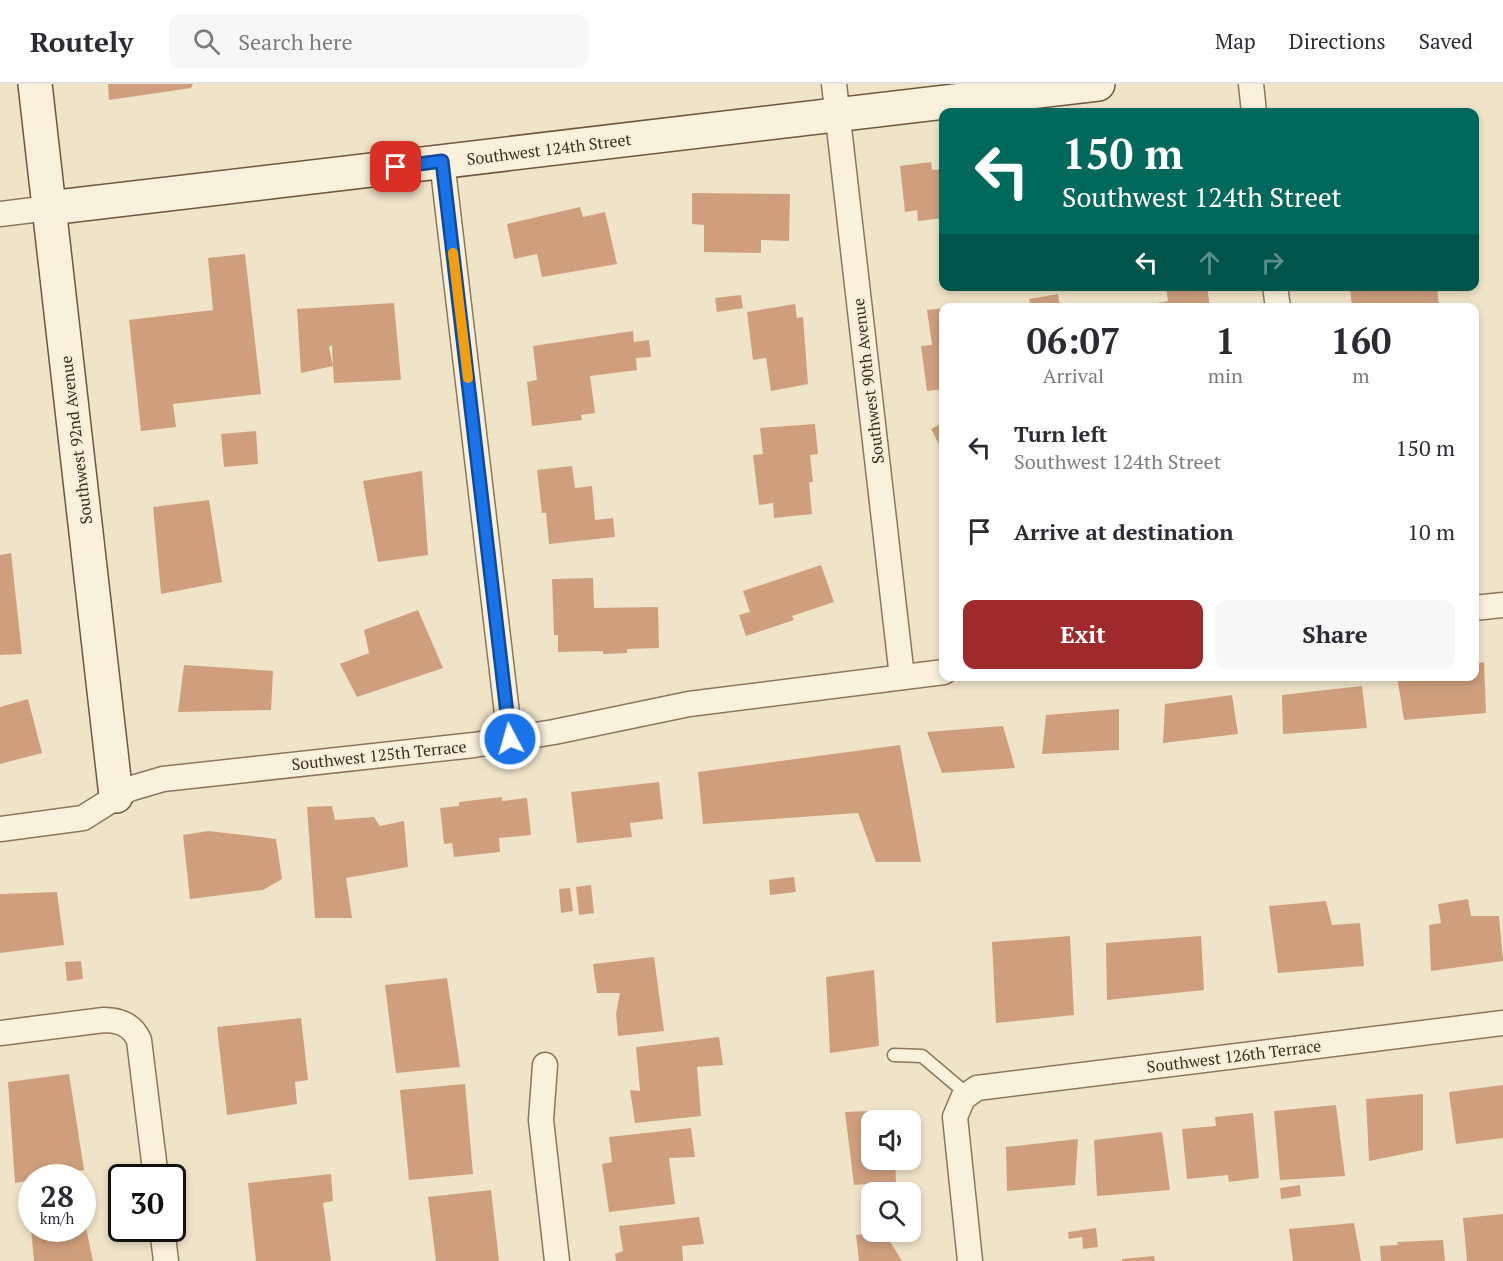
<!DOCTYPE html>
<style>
body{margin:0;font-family:"PT Serif",serif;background:#f7f7f7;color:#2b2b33;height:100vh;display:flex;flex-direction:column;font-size:22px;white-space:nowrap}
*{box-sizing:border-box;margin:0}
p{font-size:20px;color:#7c7c81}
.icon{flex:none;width:33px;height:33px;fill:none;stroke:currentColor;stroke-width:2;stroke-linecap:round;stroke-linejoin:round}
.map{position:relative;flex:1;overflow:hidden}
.panel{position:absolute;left:939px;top:219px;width:540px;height:378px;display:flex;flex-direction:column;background:#fff;border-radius:12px;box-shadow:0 3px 9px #0003}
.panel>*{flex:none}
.top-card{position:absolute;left:939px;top:24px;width:540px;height:183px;border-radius:12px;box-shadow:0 3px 9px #0003;background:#00695c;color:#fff;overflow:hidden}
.controls{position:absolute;left:861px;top:1026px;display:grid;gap:12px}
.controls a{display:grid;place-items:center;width:60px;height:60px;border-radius:12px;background:#fff;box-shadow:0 3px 9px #0003;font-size:30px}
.speed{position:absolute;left:18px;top:1080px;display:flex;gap:12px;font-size:30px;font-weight:700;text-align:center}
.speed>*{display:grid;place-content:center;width:78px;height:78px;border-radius:50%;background:#fff;box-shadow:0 3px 9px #0003;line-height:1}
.speed small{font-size:15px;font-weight:400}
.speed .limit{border:3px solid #111;border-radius:9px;background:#fff;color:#111}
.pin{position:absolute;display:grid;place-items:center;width:51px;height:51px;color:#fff;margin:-26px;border-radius:12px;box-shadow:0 3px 9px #0006}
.me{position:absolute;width:66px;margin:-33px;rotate:354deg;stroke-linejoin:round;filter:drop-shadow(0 0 4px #0008)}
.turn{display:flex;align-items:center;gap:21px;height:126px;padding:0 24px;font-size:27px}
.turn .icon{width:78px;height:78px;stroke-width:2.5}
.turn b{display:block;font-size:42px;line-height:51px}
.lanes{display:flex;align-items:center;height:57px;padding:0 24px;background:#0003;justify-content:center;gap:30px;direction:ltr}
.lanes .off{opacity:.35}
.eta{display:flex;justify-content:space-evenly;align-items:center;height:102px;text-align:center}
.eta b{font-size:36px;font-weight:600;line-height:42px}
.button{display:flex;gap:12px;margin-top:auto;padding:12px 24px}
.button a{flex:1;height:69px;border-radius:12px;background:#9e2a2b;color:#fff;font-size:24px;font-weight:600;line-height:69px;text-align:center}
.button a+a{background:#f7f7f7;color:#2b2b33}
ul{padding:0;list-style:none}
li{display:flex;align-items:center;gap:18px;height:84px;padding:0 24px}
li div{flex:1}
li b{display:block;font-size:22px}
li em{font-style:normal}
header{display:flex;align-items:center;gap:36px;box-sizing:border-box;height:84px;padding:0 30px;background:#fff;border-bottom:2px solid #e1e1e2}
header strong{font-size:28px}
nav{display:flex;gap:33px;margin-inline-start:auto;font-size:21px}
.search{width:420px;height:54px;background:#f7f7f7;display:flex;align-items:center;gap:15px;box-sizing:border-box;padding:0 21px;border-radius:12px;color:#7c7c81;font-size:22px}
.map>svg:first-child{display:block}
</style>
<header>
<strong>Routely</strong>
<div class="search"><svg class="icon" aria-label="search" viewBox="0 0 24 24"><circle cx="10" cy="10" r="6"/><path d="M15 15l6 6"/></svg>Search here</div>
<nav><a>Map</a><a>Directions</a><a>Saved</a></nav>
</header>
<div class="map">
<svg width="1503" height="1177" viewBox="0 0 1503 1177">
<rect width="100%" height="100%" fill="#f0e4c8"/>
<g fill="#cf9f7d">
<path d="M108 0H193L191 4 109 16Z"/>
<path d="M931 78 932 86 944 85V134L918 137 917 126 905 128 900 82Z"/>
<path d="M692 109 790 110 789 157 761 156V169L704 168V141L692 140Z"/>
<path d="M580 123 583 133 605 128 617 180 542 193 537 170 514 175 507 140Z"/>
<path d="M245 170 261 310 173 320 176 343 141 347 129 236 213 226 208 174Z"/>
<path d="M1102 202H1130L1131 205 1102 207Z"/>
<path d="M1166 202H1207L1210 224H1158L1157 219 1168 217Z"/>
<path d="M1350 202H1437L1439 224H1411V221L1407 224H1352Z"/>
<path d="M1058 210 1060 224H1031L1029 215Z"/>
<path d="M741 211 743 224 717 228 715 214Z"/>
<path d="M394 219 401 296 334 299 333 283 332 261 329 263 333 282 301 289 297 225Z"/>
<path d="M795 220 797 234 803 233 808 300 771 307 766 274 753 276 747 228Z"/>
<path d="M944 224V305L927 307 921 262 932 261 927 226Z"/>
<path d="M633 247 634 258 649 256 651 273 636 274 637 286 590 292 595 329 581 331 582 336 532 342 527 298 537 296 533 262Z"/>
<path d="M944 338V370L931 345Z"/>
<path d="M815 340 818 370 810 371 813 398H809L812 430 774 434 773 419 759 421 753 371 763 370 760 344Z"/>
<path d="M256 347 258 380 224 383 221 350Z"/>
<path d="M572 382 575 404 592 402 595 436 613 434 615 453 549 460 546 429H542L537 386Z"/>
<path d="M422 387 428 471 378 478 363 397Z"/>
<path d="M209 416 222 498 161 510 153 423Z"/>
<path d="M11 469 22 570 0 571V471Z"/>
<path d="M821 481 834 518 792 532 794 536 746 552 739 531 750 528 743 507Z"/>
<path d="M593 494 594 524 658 523 659 564 627 565V569L603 570V567L558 568V551H554L552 495Z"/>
<path d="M418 526 443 584 357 613 340 580 369 569 364 546Z"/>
<path d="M1484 578 1486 629 1404 636 1397 592H1474V580Z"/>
<path d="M184 581 273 587 271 626 178 628Z"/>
<path d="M1362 602 1367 644 1283 650 1282 611Z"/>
<path d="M1232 611 1238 650 1163 659 1165 620Z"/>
<path d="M28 615 42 669 0 680V623Z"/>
<path d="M1119 625V666L1042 670 1046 631Z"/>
<path d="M1003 642 1015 684 942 689 927 648Z"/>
<path d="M900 661 921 778H876L858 729 703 740 698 688Z"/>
<path d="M659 698 663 735 630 739 632 753 577 759 571 708Z"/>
<path d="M502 713V717L527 714 531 751 499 754 500 768 454 773 452 759 444 760 440 724 459 722V718Z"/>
<path d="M332 722 335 736 374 733 380 742 404 737 408 783 346 794 352 834H315L307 723Z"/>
<path d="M209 747 276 755 282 795 263 806 190 815 183 751Z"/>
<path d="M794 793 796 808 770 811 769 796Z"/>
<path d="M591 801 594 829 579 831 576 803Z"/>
<path d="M570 804 573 827 561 829 559 805Z"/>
<path d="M57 808 64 861 0 869V810Z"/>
<path d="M1468 815 1471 832H1499L1503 877 1431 887 1429 841 1441 839 1438 820Z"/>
<path d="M1326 817 1332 841 1360 839 1364 882 1278 889 1269 822Z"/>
<path d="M1070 852 1074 931 996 939 992 858Z"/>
<path d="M1201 852 1204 906 1107 916 1106 859Z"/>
<path d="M654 873 664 947 618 952 616 930 620 909H597L593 880Z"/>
<path d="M81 877 83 895 67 897 65 878Z"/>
<path d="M874 886 879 962 830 969 826 893Z"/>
<path d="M447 894 460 983 396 989 385 901Z"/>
<path d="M301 934 308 996 295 998 297 1020 227 1031 217 943Z"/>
<path d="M719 953 723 981 697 983 701 1032 635 1039 630 1006 640 1007 636 963Z"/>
<path d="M69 990 84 1086 32 1094V1096L15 1099 8 998Z"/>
<path d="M465 1000 473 1090 409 1096 400 1006Z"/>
<path d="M1503 1001V1054L1456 1060 1449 1008Z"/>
<path d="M1423 1010V1066L1369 1077 1366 1015Z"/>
<path d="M1336 1021 1345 1092 1280 1096 1274 1027Z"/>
<path d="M893 1026 894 1036H872V1076H895L896 1098 854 1101 845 1028Z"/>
<path d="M1253 1029 1259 1094 1229 1098 1228 1091 1187 1095 1182 1045 1216 1042 1215 1033Z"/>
<path d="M691 1044 695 1073 669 1074 675 1120 609 1128 602 1080 612 1078 609 1053Z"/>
<path d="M1162 1048 1170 1106 1097 1112 1094 1056Z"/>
<path d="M1078 1055 1075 1101 1007 1107 1006 1063Z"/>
<path d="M331 1090 333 1117 323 1119 331 1177H256L248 1099Z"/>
<path d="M1300 1101 1301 1112 1281 1115 1280 1104Z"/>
<path d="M491 1106 499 1177H436L428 1113Z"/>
<path d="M1503 1130V1177H1467L1463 1134Z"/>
<path d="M699 1133 704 1160 682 1162 683 1177H616L615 1170 623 1167 619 1142Z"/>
<path d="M82 1139H85L93 1177H34L31 1144H82Z"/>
<path d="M1354 1139 1361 1177H1293L1289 1145Z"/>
<path d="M1096 1144 1098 1163 1083 1165 1082 1153 1069 1155 1068 1148Z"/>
<path d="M884 1148 902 1177H859L856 1151Z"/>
<path d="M1443 1156 1445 1177H1381L1380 1162 1398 1161 1397 1158Z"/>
<path d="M1154 1172 1155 1177H1122V1175Z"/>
</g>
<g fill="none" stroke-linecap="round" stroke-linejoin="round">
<defs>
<path id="lane" d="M894 971 922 972 967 1010"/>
<g id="street">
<path d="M834 0 902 593"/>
<path d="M1251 0 1254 28"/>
<path d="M442 77 510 655"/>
<path d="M0 130 49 124"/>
<path d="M1275 202 1278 224"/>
<path d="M1474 524 1503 521"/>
<path d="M0 745 83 734 129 705 163 695 474 661 554 648 689 620 944 588"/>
<path d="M0 949 104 936C120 936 132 941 139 956L156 1094"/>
<path d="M545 981 541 1036 557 1177"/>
<path d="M162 1144 166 1177"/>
<path d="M970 1177 955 1033 963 1014 977 1004 1503 939"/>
</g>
<g id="secondary">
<path d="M35 0 116 712"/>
<path d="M49 124 1098 0"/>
</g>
</defs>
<use href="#lane" stroke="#8d765c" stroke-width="15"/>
<use href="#street" stroke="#8d765c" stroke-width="27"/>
<use href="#secondary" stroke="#6f573f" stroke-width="36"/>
<use href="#lane" stroke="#faf1dc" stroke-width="12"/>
<use href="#street" stroke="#faf1dc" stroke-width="24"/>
<use href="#secondary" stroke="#faf1dc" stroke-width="33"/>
</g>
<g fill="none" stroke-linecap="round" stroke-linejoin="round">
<defs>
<path id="route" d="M396 83 442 77 510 655"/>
</defs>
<use href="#route" stroke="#114b97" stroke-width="15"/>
<use href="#route" stroke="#1a73e8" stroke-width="10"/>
<path stroke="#f59e0b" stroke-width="10" d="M453 169 468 294"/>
</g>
<g text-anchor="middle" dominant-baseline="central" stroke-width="4.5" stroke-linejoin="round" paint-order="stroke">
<g font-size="16" fill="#3d2e20" stroke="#f7eed8">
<text transform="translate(549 65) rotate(-7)">Southwest 124th Street</text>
<text transform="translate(868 297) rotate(-97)">Southwest 90th Avenue</text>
<text transform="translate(76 356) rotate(-97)">Southwest 92nd Avenue</text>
<text transform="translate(379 671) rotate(-6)">Southwest 125th Terrace</text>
<text transform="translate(1234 972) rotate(-7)">Southwest 126th Terrace</text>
</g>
</g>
</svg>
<div class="controls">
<a><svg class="icon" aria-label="sound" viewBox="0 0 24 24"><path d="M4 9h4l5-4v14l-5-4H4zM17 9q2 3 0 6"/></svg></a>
<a><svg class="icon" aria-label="search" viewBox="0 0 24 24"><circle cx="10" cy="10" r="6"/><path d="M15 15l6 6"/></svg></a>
</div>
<div class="speed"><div>28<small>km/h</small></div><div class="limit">30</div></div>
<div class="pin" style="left:396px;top:83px;background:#d93025"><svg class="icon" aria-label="arrive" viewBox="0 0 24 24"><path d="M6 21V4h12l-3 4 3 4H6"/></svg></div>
<svg class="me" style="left:510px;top:655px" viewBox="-20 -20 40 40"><circle r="17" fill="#1a73e8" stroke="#fff" stroke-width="3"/><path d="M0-11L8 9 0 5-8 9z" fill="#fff"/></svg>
<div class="top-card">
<div class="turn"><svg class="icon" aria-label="left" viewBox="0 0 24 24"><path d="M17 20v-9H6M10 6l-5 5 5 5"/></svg><div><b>150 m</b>Southwest 124th Street</div></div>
<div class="lanes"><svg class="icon" aria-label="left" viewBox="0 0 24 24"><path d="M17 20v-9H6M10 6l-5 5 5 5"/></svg><svg class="icon off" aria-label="ahead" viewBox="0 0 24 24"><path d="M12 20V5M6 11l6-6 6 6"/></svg><svg class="icon off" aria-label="right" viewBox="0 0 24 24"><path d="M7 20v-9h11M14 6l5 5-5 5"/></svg></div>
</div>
<section class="panel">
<div class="eta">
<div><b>06:07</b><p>Arrival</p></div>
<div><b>1</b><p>min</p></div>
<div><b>160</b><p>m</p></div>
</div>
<ul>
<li><svg class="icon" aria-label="left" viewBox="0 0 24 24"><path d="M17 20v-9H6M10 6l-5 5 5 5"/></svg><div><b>Turn left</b><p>Southwest 124th Street</p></div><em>150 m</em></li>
<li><svg class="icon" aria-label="arrive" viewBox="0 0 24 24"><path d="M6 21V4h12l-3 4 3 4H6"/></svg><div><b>Arrive at destination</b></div><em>10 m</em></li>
</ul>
<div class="button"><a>Exit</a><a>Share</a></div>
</section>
</div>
